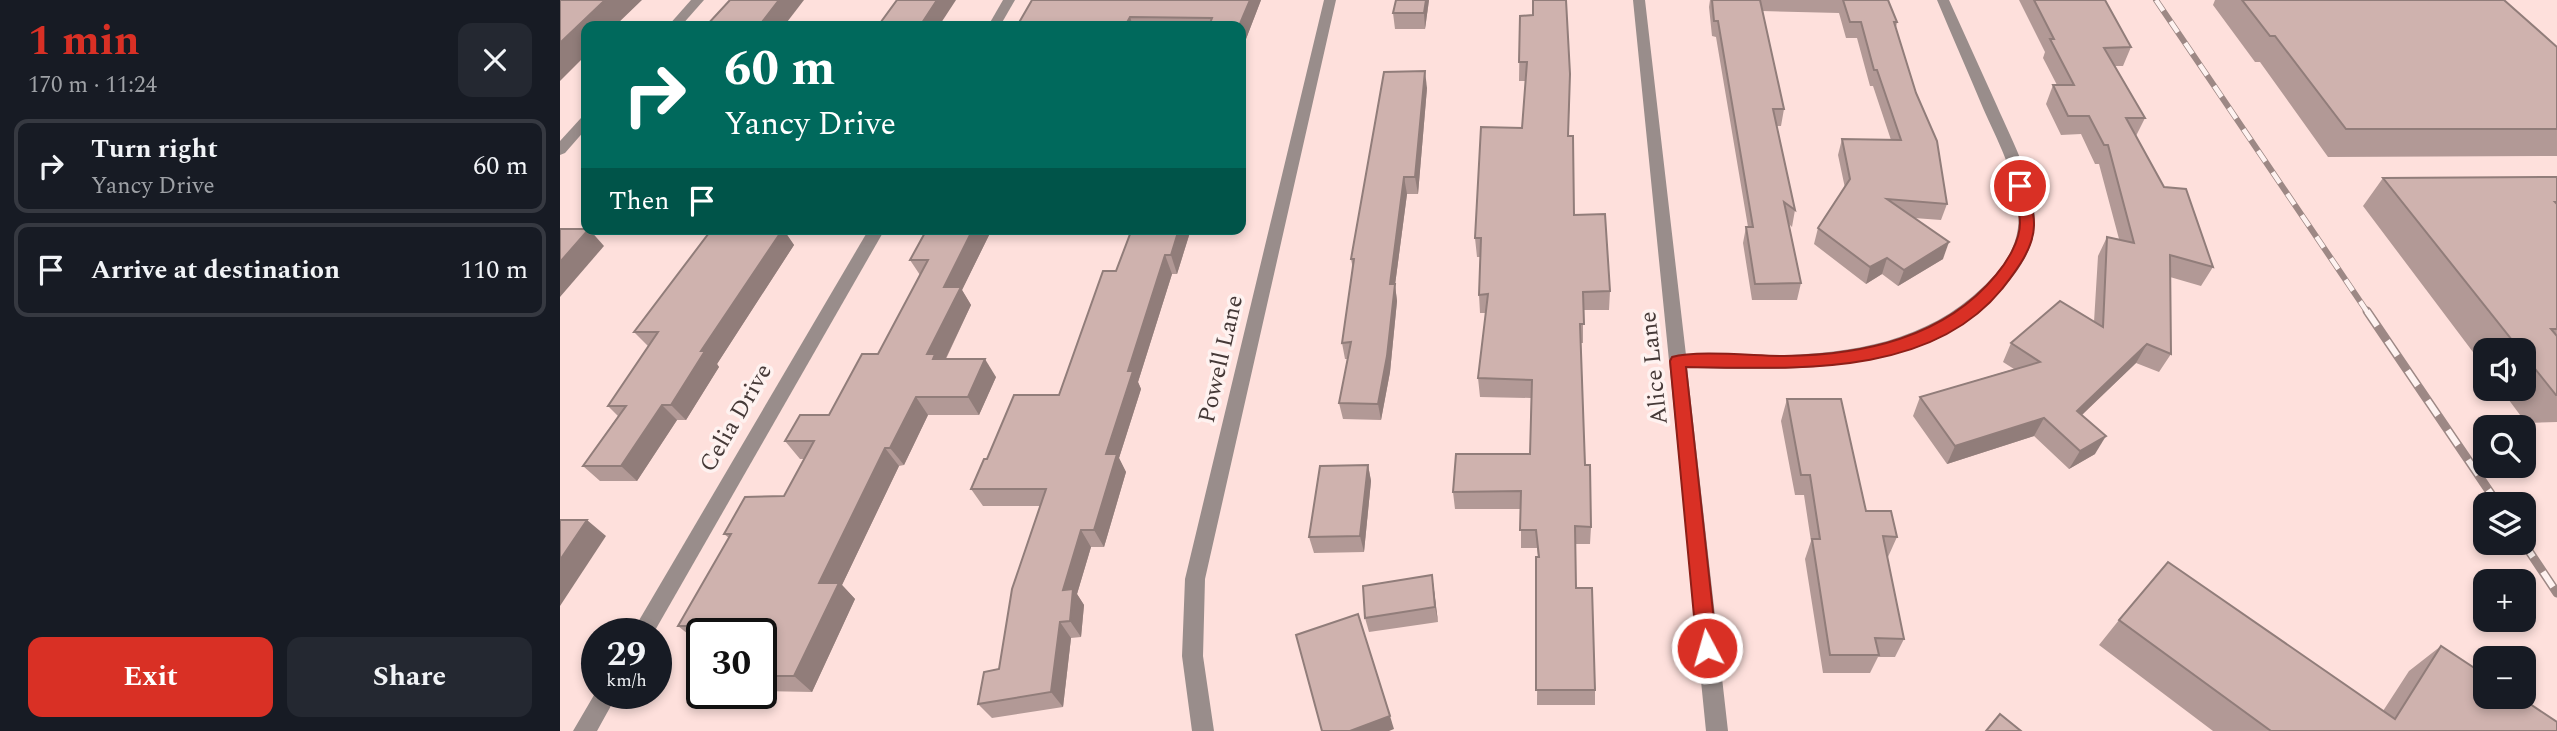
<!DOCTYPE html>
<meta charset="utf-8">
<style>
body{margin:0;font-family:Spectral,serif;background:#242831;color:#f1f3f6;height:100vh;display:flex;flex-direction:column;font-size:26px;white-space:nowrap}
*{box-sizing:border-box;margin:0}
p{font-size:23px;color:#9ea1a6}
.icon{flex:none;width:38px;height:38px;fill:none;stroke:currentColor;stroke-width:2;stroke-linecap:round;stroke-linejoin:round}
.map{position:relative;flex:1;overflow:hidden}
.drawer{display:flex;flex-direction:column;background:#171b24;width:560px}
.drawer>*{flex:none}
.top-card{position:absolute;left:21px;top:21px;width:665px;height:214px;border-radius:14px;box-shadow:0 4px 10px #0003;background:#00695c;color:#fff;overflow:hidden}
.buttons{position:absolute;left:1913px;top:338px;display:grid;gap:14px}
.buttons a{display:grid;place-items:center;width:63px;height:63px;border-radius:14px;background:#171b24;box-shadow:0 4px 10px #0003;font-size:35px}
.speed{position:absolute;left:21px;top:618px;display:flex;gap:14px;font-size:35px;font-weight:700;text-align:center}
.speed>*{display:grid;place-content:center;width:91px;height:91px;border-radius:50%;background:#171b24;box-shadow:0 4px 10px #0003;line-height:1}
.speed small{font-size:18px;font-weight:400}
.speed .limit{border:4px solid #111;border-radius:10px;background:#fff;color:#111}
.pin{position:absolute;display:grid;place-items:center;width:60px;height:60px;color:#fff;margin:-30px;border:4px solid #fff;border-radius:50%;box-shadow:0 2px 7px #0007}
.me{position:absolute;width:77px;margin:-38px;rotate:354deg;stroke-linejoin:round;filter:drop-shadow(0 0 5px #0008)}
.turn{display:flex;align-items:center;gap:24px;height:147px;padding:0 28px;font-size:32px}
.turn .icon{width:91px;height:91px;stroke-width:2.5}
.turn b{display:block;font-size:49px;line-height:60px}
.then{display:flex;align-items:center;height:66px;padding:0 28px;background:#0003;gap:14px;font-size:26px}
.round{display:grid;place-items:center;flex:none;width:74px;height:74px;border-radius:14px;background:#242831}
.headline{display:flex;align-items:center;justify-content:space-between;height:119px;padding:0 28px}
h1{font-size:42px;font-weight:700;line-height:52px;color:#d93025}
.primary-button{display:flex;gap:14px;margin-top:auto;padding:14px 28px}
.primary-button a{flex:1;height:80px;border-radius:14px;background:#d93025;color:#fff;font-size:28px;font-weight:700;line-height:80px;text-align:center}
.primary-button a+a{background:#242831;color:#f1f3f6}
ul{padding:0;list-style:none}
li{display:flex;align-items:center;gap:21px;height:94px;margin:0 14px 10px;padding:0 14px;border:4px solid #363941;border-radius:14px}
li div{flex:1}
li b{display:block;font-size:26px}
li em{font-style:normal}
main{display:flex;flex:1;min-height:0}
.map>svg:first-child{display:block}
</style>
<main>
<section class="drawer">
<div class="headline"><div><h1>1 min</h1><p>170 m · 11:24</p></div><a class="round"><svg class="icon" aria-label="close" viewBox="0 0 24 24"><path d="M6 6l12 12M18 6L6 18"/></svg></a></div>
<ul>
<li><svg class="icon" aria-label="right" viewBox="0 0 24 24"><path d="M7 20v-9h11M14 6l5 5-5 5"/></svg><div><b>Turn right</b><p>Yancy Drive</p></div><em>60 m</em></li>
<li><svg class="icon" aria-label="arrive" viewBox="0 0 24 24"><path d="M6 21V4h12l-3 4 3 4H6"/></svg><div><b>Arrive at destination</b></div><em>110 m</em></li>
</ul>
<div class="primary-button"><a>Exit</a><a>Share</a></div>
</section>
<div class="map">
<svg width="1997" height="731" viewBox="0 0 1997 731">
<rect width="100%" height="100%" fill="#fee0dc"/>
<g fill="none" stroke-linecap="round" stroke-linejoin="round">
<g fill="#998d8b" fill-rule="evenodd">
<path d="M131 0H144L121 26H108Z"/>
<path d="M443 0H455L440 26H428Z"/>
<path d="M764 0H776L645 579 643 656 654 731H632L622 656 625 579Z"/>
<path d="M1073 0H1085L1126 355C1229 356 1343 364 1423 287 1446 266 1462 241 1458 208 1455 172 1437 140 1423 108 1408 72 1392 36 1377 0H1389C1405 35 1421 71 1437 106 1453 143 1474 180 1475 221 1475 247 1458 273 1440 291 1352 377 1242 370 1127 368L1168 731H1146Z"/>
<path d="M26 117V129L5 153 0 155V141L21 118Z"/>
<path d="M309 229H325L93 634H71Z"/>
<path d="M37 690V693H58L37 731H13Z"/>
</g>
<defs>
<path id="rail-far1" d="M1596 0 1808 313"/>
<g id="rail">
<path d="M1807 311 1938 504"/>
<path d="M1963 542 1997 593"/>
</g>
</defs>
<use href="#rail-far1" stroke="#9d8885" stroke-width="6"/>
<use href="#rail" stroke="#9d8885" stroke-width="9"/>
<use href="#rail-far1" stroke="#fef2f0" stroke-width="4.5" stroke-dasharray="13" stroke-linecap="butt"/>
<use href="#rail" stroke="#fef2f0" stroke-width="6" stroke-dasharray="18" stroke-linecap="butt"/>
</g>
<g fill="#b29996">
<path d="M472 0H701L681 52V26H457Z"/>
<path d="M869 0 865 29H835L833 13Z"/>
<path d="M1150 0H1328L1337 22 1336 28 1387 204 1381 220 1354 218 1383 259 1338 286 1322 274 1306 284 1254 244 1258 228 1285 188 1278 155 1282 139 1331 140 1313 86H1310L1297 38H1286L1279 13 1202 11 1224 109 1221 126H1217L1235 210 1232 227 1229 224 1241 283 1237 300H1192L1183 243 1186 227H1188L1156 37 1152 36 1149 7Z"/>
<path d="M1459 0H1545L1571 47 1563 66H1555L1585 118 1576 136 1604 187 1653 267 1641 286 1610 277 1611 354 1599 372 1576 363 1522 415 1535 454 1509 469 1474 436 1387 464 1353 416 1360 397 1454 369 1443 362 1451 343 1534 322 1538 256 1547 237 1559 239 1539 164H1535L1521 134 1501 135 1486 104 1493 85H1497L1483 58 1485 52Z"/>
<path d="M1655 0H1944L1997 47V156L1768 157 1700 62H1695L1653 5Z"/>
<path d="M960 16 1010 93 1008 136 1014 215 1050 291 1049 310H1023V343H1021L1025 465 1031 527 1030 544H1015L1016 588 1035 690V705H977L978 557 977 548H961V509H895L893 492 970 454 971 398 920 397 918 378 926 313H920L919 295 920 257H917L915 238 962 128 966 81H959Z"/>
<path d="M867 88 858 194H847L835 285 837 301 830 372 821 420 783 419 779 403 788 359H785L782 343 793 269 791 259Z"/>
<path d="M1997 177V422L1966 423 1940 388H1964V350H1925V368L1803 206 1823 178Z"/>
<path d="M223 229 234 245 157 364 159 367 126 420H117L77 481H40L23 466 58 416 48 406 88 346 74 332Z"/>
<path d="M367 229H432L402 290 411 305 386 359 436 377 419 415H368L344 465 339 466 282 585 295 599 252 692 201 691V634H142V642H138L118 626 169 538 164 534 224 496 245 459H240L225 441 269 415 318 354 360 275 350 260Z"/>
<path d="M631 229 617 274H612L578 382 581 389 559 458 566 472 544 547H531L517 594 524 605 521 637 511 638 503 707 432 718 418 704 439 669 480 506H423L411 489 427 459 499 395 556 271Z"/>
<path d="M1227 399 1306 511 1337 537 1328 557H1327L1344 639 1335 657H1318L1310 673H1263L1245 559 1251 541 1244 495H1235L1221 421Z"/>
<path d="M808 465 811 481 804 552 754 553 749 537Z"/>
<path d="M872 575 878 622 809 632 805 618Z"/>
<path d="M1559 620 1823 711 1849 671 1881 646 1997 731H1653L1539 645Z"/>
<path d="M130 676H142V685Z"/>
</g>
<g fill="#917d7a">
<path d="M45 0H82L55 26H26V55L0 81V43Z"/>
<path d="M219 0H244L224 26H199Z"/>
<path d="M377 0H396L379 26H360Z"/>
<path d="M690 0H701L681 52V26H679Z"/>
<path d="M866 0H869L865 29 864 13Z"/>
<path d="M570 17 573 26H565Z"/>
<path d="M865 71 867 88 858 194 855 177Z"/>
<path d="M844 177 847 194 835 285 837 301 830 372 821 420 818 404 830 284Z"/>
<path d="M29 229 44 246 0 297V262Z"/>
<path d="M223 229 234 245 157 364 159 367 126 420 111 405 141 351Z"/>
<path d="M413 229H432L402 290 411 305 382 366 367 354 384 287Z"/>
<path d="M619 229H631L617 274 611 255Z"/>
<path d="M1389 242 1383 259 1338 286 1344 270Z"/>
<path d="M605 255 612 274 578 382 581 389 559 458 566 472 544 547 534 530 546 454 568 371Z"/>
<path d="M1327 258 1322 274 1306 284 1310 267Z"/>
<path d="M1587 344 1576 363 1507 429 1517 411Z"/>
<path d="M425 359 436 377 419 415 408 397Z"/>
<path d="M356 397 368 415 344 465 330 448Z"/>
<path d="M102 405 117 420 77 481 61 466Z"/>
<path d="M1484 418 1474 436 1387 464 1395 446Z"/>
<path d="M1546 436 1535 454 1509 469 1520 451Z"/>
<path d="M325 448 339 466 282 585 295 599 252 692 234 676 259 583Z"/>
<path d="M808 465 811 481 804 552 800 536Z"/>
<path d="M27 520 46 536 0 606V560Z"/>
<path d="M521 530 531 547 517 594 524 605 521 637 510 621 503 590Z"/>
<path d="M872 575 874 590 878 622 875 607Z"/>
<path d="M500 622 511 638 503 707 491 692Z"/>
<path d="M830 716 834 729 829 731H790Z"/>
</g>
<g fill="#cfb2ae" stroke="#917d7a" stroke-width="2">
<path d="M0 0H45L0 43Z"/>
<path d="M170 0H219L199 26H146Z"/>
<path d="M337 0H377L360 26H318Z"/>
<path d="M472 0H690L679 26H649L652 18 570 17 565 26H457Z"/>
<path d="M836 0H866L864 13H833Z"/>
<path d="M973 0H1006L1010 74 1008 136H1013L1014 215 1045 214 1050 291 1023 292 1024 324H1020L1025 465H1030L1031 527 1015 526 1016 588H1032L1035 690H976V557H979L976 530H960L961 491 893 492 896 454H970L972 380 918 378 928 294 919 295 921 238H915L921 127 962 128 967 62H959L960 16 973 15Z"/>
<path d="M1152 0H1200L1224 109H1213L1235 210 1224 202 1241 283 1195 284 1186 227H1193L1158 21H1154Z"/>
<path d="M1283 0H1328L1337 22H1334L1356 93 1377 141 1387 204 1327 199 1389 242 1344 270 1327 258 1310 267 1258 228 1290 179 1282 139 1341 140 1317 70H1314L1301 22H1290Z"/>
<path d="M1474 0H1545L1571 47 1544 48 1585 118H1566L1604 187 1626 189 1653 267 1610 255 1611 354 1587 344 1517 411 1546 436 1520 451 1484 418 1395 446 1360 397 1480 362 1451 343 1500 301 1543 327 1547 237 1574 243 1548 145H1544L1529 116H1508L1493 85H1514L1490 39H1494Z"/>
<path d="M1682 0H1944L1997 47V129H1786L1715 36H1710Z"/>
<path d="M865 71 855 177H844L830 284H835L827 356 818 404 779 403 791 342 782 343 794 259H791L824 72Z"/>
<path d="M1997 177V202H1995L1997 204V329H1991L1997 336V395H1996L1964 355V350H1960L1823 178Z"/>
<path d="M0 229H29L0 262Z"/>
<path d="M152 229H223L141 351H145L111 405H102L61 466H23L66 406H48L98 332H74Z"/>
<path d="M367 229H413L384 287H401L367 354H375L373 359H425L408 397H356L330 448H325L259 583H279L234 676H201V634H153L157 626H118L171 534H164L185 497 224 496 254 441H225L240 415H269L302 354H318L368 260H350Z"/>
<path d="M572 229H619L611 255H605L568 371H573L546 454H557L534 530H521L503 590 513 589 510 621 500 622 491 692 418 704 424 672 439 669 452 589 486 489H411L424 459H427L454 395H499L543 271H556Z"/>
<path d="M1227 399H1281L1306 511H1331L1337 537 1323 536 1344 639 1315 638 1319 655H1270L1252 539H1260L1250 475H1241Z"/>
<path d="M808 465 800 536 749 537 760 466Z"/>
<path d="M0 520H27L0 560Z"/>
<path d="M1608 562 1835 719 1881 646 1925 675V696H1958L1997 722V731H1711L1559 620Z"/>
<path d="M872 575 875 607 805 618 803 586Z"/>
<path d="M798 614 830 716 790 731H762L736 635Z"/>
<path d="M142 654V676H130Z"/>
<path d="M1440 714 1461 731H1426Z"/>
</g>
<path fill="#d93025" stroke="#8d1f18" stroke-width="2" d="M1460 181 1467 186C1469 198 1474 211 1474 223 1475 247 1456 271 1442 289 1369 379 1230 368 1126 367L1157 648 1154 654 1147 657 1140 654 1137 648 1110 361 1112 357C1136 350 1196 356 1224 356 1303 355 1384 338 1436 275 1447 262 1460 241 1460 223 1460 211 1455 198 1453 186Z"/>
<g text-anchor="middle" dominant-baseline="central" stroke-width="7" stroke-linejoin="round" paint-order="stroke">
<g font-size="24" fill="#453937" stroke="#fef2f0">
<text transform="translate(661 359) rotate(-77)">Powell Lane</text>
<text transform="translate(1094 368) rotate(-96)">Alice Lane</text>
<text transform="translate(176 418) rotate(-60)">Celia Drive</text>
</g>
</g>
</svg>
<div class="buttons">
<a><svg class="icon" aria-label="sound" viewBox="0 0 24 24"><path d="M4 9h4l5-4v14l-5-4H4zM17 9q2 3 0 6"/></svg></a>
<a><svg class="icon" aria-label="search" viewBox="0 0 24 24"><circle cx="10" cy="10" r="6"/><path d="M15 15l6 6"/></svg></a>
<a><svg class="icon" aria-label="layers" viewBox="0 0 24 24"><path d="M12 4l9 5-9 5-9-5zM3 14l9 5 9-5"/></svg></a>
<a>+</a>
<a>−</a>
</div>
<div class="speed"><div>29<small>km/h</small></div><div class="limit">30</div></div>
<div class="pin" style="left:1460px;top:186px;background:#d93025"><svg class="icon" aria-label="arrive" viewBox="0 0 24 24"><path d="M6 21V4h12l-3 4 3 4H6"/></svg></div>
<svg class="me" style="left:1147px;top:648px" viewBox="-20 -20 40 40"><circle r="17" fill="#d93025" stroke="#fff" stroke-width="3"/><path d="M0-11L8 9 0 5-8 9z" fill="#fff"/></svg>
<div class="top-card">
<div class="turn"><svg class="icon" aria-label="right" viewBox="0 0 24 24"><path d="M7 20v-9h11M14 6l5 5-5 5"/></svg><div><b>60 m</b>Yancy Drive</div></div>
<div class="then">Then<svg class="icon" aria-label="arrive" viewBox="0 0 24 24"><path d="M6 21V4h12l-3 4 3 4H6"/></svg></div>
</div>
</div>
</main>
